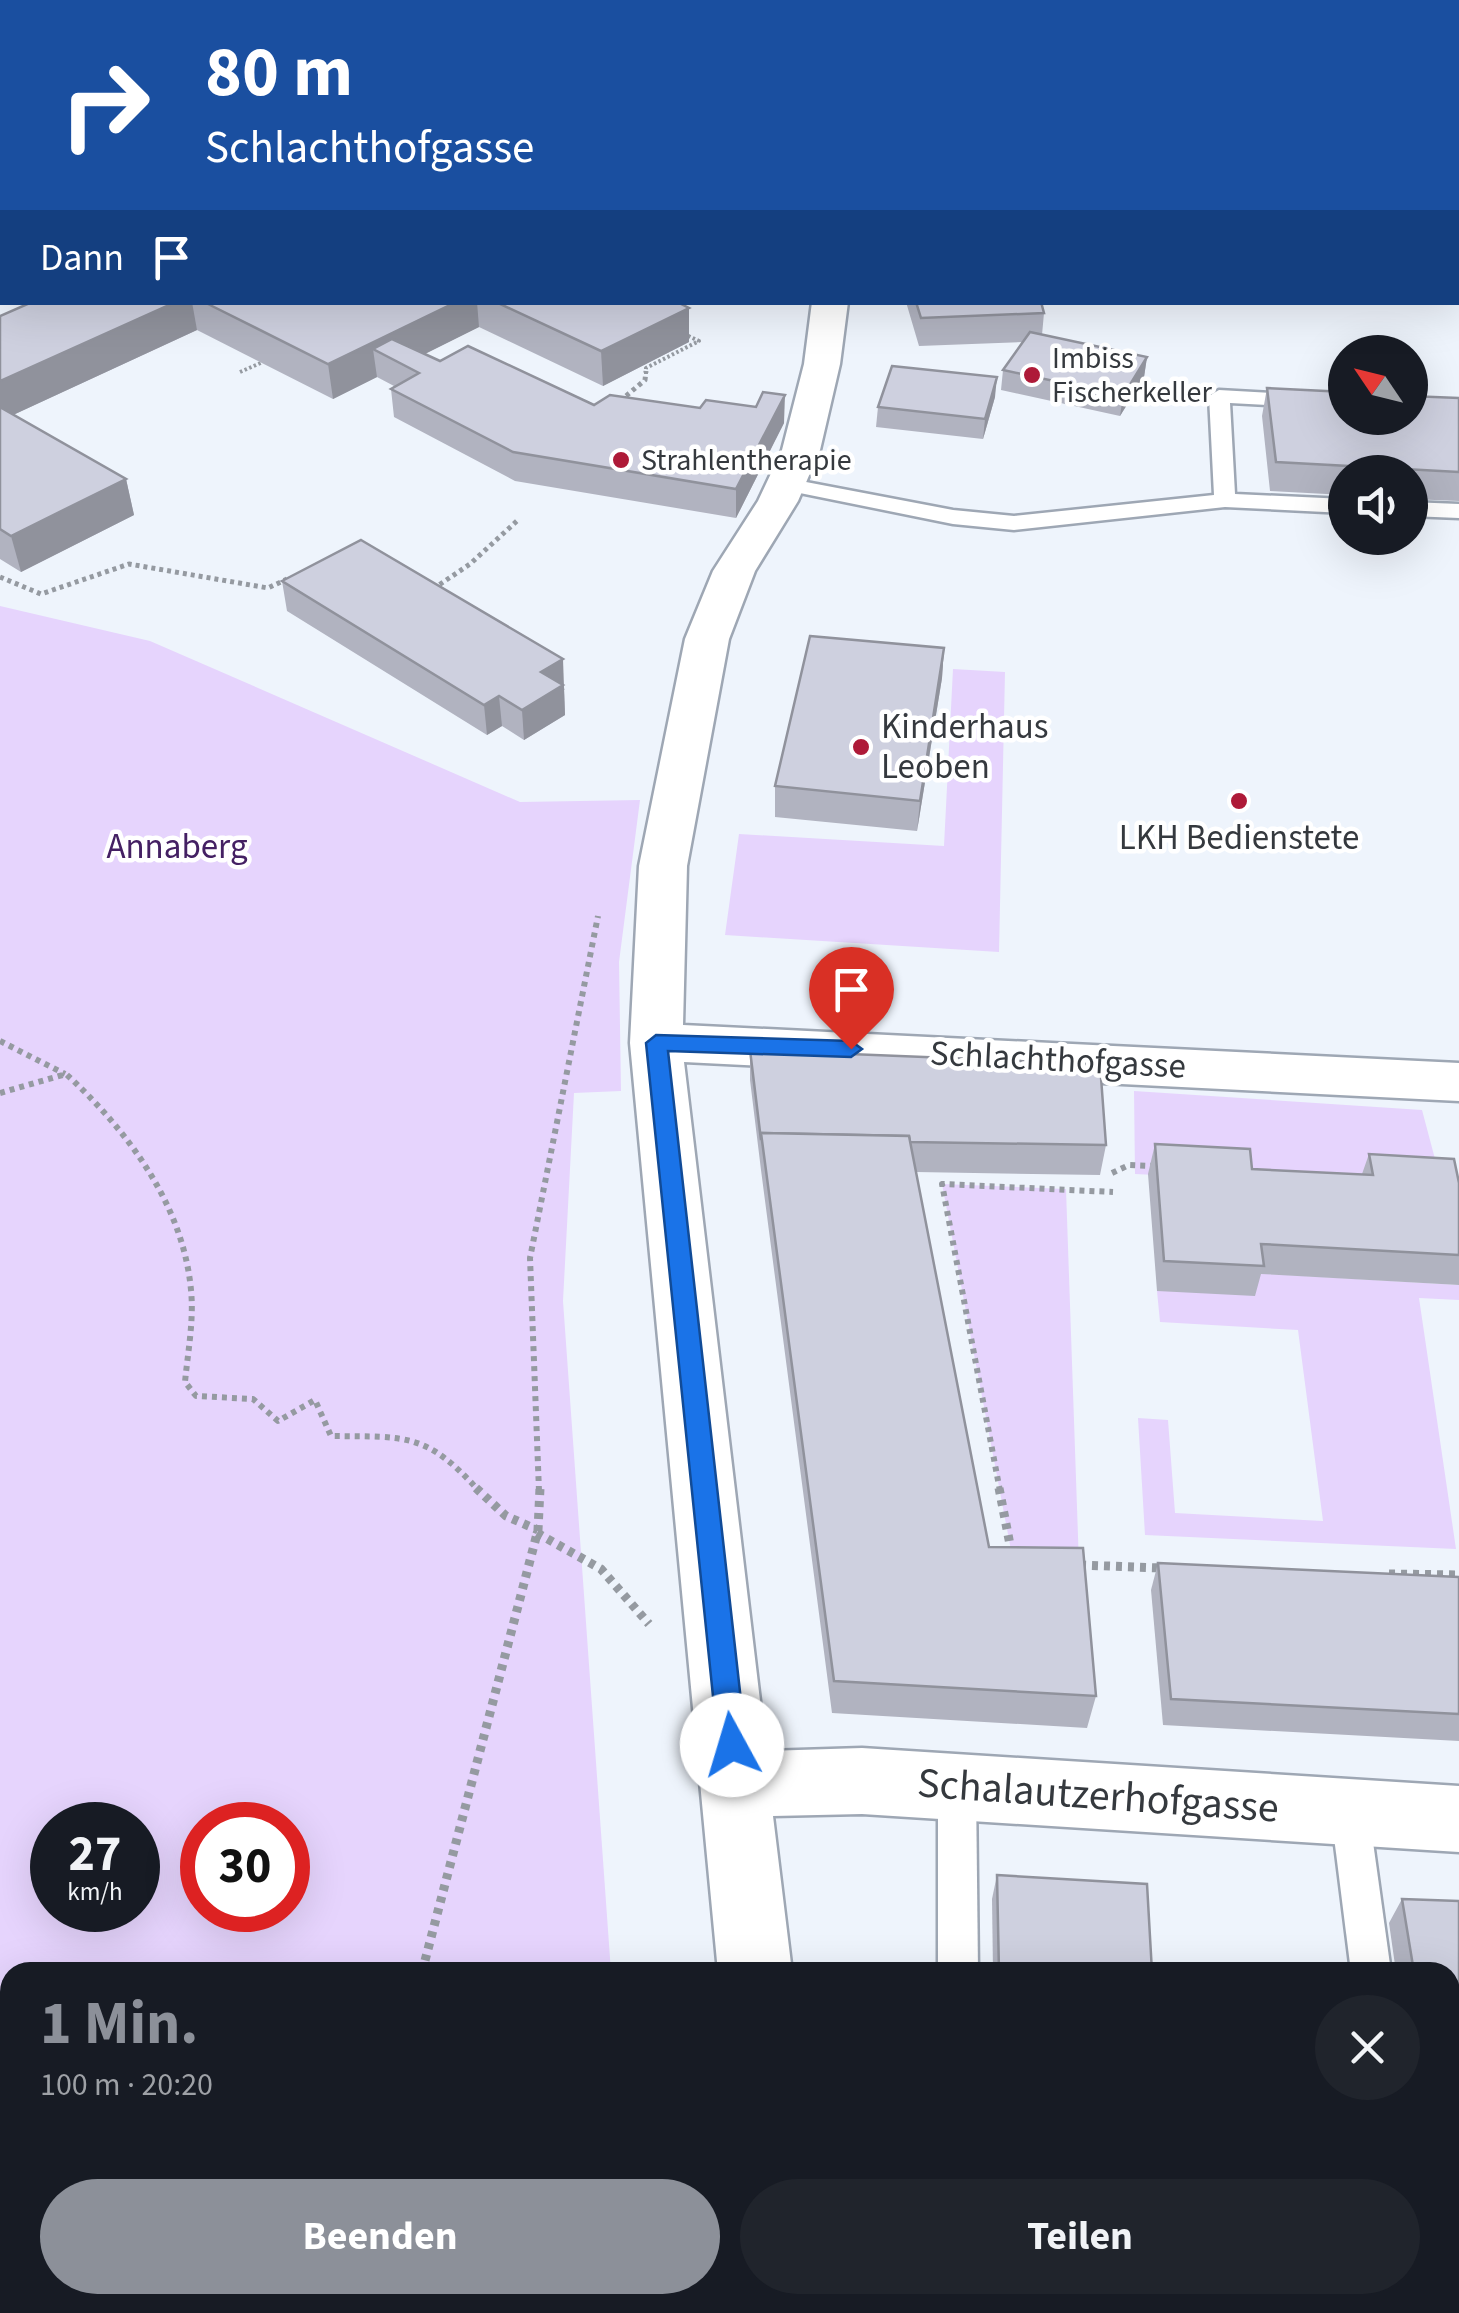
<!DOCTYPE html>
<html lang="de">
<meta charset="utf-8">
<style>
body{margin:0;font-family:"Source Sans 3",sans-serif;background:#20242c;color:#f1f3f6;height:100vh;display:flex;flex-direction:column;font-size:38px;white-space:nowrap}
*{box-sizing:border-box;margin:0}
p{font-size:32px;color:#9ea1a6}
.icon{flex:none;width:55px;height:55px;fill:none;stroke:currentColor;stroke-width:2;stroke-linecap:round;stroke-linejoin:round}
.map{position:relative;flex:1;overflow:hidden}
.drawer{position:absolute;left:0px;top:1962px;width:1460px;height:352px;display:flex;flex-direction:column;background:#171b24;border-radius:30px 30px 0 0;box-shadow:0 10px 40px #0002}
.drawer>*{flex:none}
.guide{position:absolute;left:0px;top:0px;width:1460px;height:305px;box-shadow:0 10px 40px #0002;background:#1a4fa0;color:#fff;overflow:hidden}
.needle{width:65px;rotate:305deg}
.controls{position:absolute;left:1328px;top:335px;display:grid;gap:20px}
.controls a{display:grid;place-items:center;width:100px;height:100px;border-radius:50%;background:#171b24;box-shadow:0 10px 40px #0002;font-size:50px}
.speed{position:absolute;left:30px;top:1802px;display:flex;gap:20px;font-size:50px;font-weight:700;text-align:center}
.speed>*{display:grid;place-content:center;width:130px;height:130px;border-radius:50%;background:#171b24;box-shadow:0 10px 40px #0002;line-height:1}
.speed small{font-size:25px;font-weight:400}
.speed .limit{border:15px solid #d22;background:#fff;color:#111}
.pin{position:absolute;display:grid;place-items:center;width:85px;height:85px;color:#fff;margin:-102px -42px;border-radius:50% 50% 50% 0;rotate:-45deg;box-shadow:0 0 10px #0007}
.pin .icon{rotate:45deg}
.me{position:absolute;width:110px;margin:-55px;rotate:354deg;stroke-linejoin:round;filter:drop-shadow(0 0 8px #0008)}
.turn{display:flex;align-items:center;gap:35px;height:210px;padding:0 40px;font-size:45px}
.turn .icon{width:130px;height:130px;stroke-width:2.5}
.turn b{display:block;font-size:70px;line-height:85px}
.then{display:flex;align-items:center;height:95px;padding:0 40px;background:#0003;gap:20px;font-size:38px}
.round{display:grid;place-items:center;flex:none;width:105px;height:105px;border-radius:52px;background:#20242c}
.overview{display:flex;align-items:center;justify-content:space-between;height:170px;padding:0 40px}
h1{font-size:60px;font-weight:700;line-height:75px;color:#8c9099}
.action{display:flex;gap:20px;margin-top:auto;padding:20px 40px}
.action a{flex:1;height:115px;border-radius:60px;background:#8c9099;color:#fff;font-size:40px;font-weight:700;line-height:115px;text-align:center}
.action a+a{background:#20242c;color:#f1f3f6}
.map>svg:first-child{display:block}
</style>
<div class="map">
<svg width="1459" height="2313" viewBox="0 0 1459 2313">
<rect width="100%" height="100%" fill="#eef4fc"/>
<g fill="#e6d4fd" fill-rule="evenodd">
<path d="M0 606 150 641 520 802 640 800 619 962 621 1091 574 1093 563 1301 611 1972H10V2305H637V2313H0ZM138 1825V1910H52V1825ZM288 1825V1910H202V1825Z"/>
<path d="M953 669 1005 672 999 952 725 935 739 834 944 846Z"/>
<path d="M1134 1091 1422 1110 1443 1189 1135 1174Z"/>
<path d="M942 1184 1066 1189 1079 1565 1013 1561Z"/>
<path d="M1252 1273 1459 1285V1300L1419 1298 1456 1549 1145 1535 1138 1418 1168 1420 1175 1513 1323 1521 1298 1330 1160 1322 1157 1291Z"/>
</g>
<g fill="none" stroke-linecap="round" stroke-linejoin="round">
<defs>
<g id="service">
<path d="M1219 390 1345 397V409L1230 403 1235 494 1345 499V513L1225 507 1014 530 953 524 785 490 774 484 785 478 953 510 1014 516 1214 495 1209 396Z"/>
<path d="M1410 502 1459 504V518L1410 516Z"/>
<path d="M957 1769 970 1774 976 1787 978 1972H938V1787L944 1774Z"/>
<path d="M1350 1795 1364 1800 1369 1813 1391 1972H1351L1331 1813 1336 1800Z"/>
<path d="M1392 2305H1436L1437 2313H1393Z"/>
</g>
<g id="minor">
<path d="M209 0H276L208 2Z"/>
<rect x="0" y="12" width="2" height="18"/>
<path d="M812 302H848L840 364 820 450 798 501 755 571 729 639 687 866 683 1025 1459 1063V1101L684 1062 766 1751 862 1748 1459 1786V1852L862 1814 773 1816 792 1972H718L630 1043 639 866 685 639 713 571 758 501 782 450 804 364Z"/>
<path d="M768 2305H850L852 2313H770Z"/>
</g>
<g id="secondary">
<path d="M663 0H702L703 2H665Z"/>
<rect x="1458" y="92" width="1" height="18"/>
</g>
</defs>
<use href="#service" stroke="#9ea7b4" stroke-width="5"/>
<use href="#minor" stroke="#9ea7b4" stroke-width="5"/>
<use href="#secondary" stroke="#9ea7b4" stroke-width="5"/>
<g stroke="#959aa1" stroke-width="4" stroke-dasharray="2.5 2.5" stroke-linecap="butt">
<path d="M240 372 263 362"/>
<path d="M646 374V368L699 341 682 333"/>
</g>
<g stroke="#959aa1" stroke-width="5" stroke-dasharray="4 4" stroke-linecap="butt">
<path d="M620 401 645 380 646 371"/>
<path d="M0 577 41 594 129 564 268 588 287 579"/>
<path d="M433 589 470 564 518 520"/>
</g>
<g stroke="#959aa1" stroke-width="6" stroke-dasharray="5 5" stroke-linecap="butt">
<path d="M0 1041 65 1074"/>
<path d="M0 1093 66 1074C127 1130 183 1204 191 1290 194 1320 188 1351 185 1382L196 1396 253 1399 278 1421 315 1400 331 1436C406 1437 426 1432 479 1491"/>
<path d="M1112 1173 1129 1165 1154 1166"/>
<path d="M539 1491 530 1258 598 916"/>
<path d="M1000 1491 942 1184 1113 1192"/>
</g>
<g stroke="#959aa1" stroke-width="9" stroke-dasharray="6 6" stroke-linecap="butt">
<path d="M476 1488 506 1516 538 1530"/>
<path d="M999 1488 1012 1555"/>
<path d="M537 1533 601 1569 649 1624"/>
<path d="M1080 1565 1162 1568"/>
<path d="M1389 1574 1459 1575"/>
<path d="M422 1972 538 1530 540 1488"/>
<path d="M965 2305 967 2313"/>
<path d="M333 2313 335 2305"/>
</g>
<use href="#service" fill="#fff" fill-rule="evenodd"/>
<use href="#minor" fill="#fff" fill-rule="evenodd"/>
<use href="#secondary" fill="#fff" fill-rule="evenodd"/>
<defs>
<g id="rail">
<path d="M470 0 481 2"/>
<path d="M514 0 525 2"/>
<path d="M557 0 569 2"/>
</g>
</defs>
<use href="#rail" stroke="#5d6268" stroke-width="8"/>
<use href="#rail" stroke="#fff" stroke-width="5" stroke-dasharray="14" stroke-linecap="butt"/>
</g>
<g fill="#b1b3c0">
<path d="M989 0H1156L1164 2 1265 0 1264 2H998Z"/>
<path d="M1302 0H1427V2H1312Z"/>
<path d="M32 302H677L689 308V342L603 386 479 327 424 354 440 361 594 405 784 423 736 518 515 481 394 417 391 389 394 386 377 377 333 399 197 330 13 415 126 479 134 515 21 572 0 559V316Z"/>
<path d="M906 302H1041L1044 313 1042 335 1147 357 1144 377 1120 416 1001 390 1003 370 1023 342 919 346Z"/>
<path d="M1267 388 1459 398V501L1410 499V472H1345V495L1270 491 1262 416Z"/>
<path d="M995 397 983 439 876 427 878 407Z"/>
<path d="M282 581 565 689 564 690 565 715 524 740 502 726 487 735 287 611Z"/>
<path d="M944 648 942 678 917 831 775 817V786Z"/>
<path d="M750 1050 1106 1145 1100 1175 916 1172 989 1547 1096 1696 1087 1728 832 1713 761 1170 750 1080Z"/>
<path d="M1155 1144 1252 1169 1362 1174 1369 1154 1459 1183V1285L1261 1274 1255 1296 1157 1291 1148 1174Z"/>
<path d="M1158 1563 1459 1577V1741L1163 1725 1151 1590Z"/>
<path d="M997 1875 1152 1972H993L992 1899Z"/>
<path d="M1402 1899 1459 1901V2313H1445L1444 2305H1450V1972H1396L1389 1923Z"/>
<path d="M998 2305H1174L1175 2313H998Z"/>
</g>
<g fill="#90929c">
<path d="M1235 0H1265L1264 2H1230Z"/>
<path d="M1413 0H1427V2H1409Z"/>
<path d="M2 217V254L0 255V218Z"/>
<path d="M176 302H192L197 330 0 421V381Z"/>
<path d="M456 302H477L479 327 403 365 373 349 377 377 333 399 328 364Z"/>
<path d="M689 308V342L603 386 601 351Z"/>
<path d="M1147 357 1144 377 1120 416 1123 396Z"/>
<path d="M997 377 995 397 983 439 985 419Z"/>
<path d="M785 395 784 423 736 518V489Z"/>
<path d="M126 479 134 515 21 572 11 536Z"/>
<path d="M944 648 942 678 917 831 920 801Z"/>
<path d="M563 659 565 715 524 740 522 710 541 672Z"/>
<path d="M499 696 502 726 487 735 484 705Z"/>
</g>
<g fill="#ced0df" stroke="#90929c" stroke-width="2.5">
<path d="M866 0H903L901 2Z"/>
<path d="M1077 0H1156L1164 2 1167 0H1235L1230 2H1086Z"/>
<path d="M1377 0H1413L1409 2H1388Z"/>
<path d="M2 54V131L0 129V55Z"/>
<path d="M0 129 2 131V217L0 218Z"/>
<path d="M32 302H176L0 381V316Z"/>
<path d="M204 302H456L328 364Z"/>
<path d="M496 302H677L689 308 601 351Z"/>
<path d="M916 302H1041L1044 313 921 318Z"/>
<path d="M1030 332 1147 357 1123 396 1003 370Z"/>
<path d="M392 339 440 361 468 346 594 405 610 395 700 408 706 400 756 407 763 392 785 395 736 489 513 452 391 389 419 373 373 349Z"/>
<path d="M892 366 997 377 985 419 878 407Z"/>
<path d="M1267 388 1345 392V418H1410V396L1459 398V472L1276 462Z"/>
<path d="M0 407 126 479 11 536 0 529Z"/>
<path d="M361 540 563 659 541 672 563 685 522 710 499 696 484 705 282 581Z"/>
<path d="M810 636 944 648 920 801 775 786Z"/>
<path d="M750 1050 1100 1064 1106 1145 910 1142 909 1136 761 1133V1140Z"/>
<path d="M761 1133 909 1136 989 1547 1083 1548 1096 1696 834 1681Z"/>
<path d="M1155 1144 1250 1149 1252 1169 1373 1175 1369 1154 1454 1159 1459 1183V1255L1261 1244 1264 1266 1164 1261Z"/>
<path d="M1158 1563 1459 1577V1714L1171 1699Z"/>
<path d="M997 1875 1147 1884 1152 1972H999Z"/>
<path d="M1402 1899 1459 1901V2275L1450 2215V1972H1414Z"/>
<path d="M1005 2305H1174L1175 2313H1005Z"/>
</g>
<path fill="#1a73e8" stroke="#114b97" stroke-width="2.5" d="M656 1035 851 1041 862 1049 851 1057 668 1051 746 1745 742 1754 732 1758 722 1754 718 1745 646 1043Z"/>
<g fill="#ae1a38" stroke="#fff" stroke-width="4">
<circle cx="1032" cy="375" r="10"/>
<circle cx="621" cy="460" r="10"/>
<circle cx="861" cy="747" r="10"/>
<circle cx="1239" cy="801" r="10"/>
</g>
<g text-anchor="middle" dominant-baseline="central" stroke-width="9" stroke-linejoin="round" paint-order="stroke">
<g font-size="30" fill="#35393e" stroke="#fff" text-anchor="start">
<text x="1052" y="358">Imbiss<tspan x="1052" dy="34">Fischerkeller</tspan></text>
<text x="641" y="460">Strahlentherapie</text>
</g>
<g font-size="35" fill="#35393e" stroke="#fff" text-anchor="start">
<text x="881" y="727">Kinderhaus<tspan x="881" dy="40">Leoben</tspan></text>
<text x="1239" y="838" text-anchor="middle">LKH Bedienstete</text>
</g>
<g font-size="35" fill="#442063" stroke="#fff">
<text x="177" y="847">Annaberg</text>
</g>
<g font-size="35" fill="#35393e" stroke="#fff">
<text transform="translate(1058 1060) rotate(3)">Schlachthofgasse</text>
</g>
<g font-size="42" fill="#35393e" stroke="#fff">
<text transform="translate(1098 1796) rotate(4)">Schalautzerhofgasse</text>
</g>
</g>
</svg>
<div class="controls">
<a><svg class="needle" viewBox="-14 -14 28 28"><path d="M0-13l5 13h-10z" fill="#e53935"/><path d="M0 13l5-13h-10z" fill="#9ea1a6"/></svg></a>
<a><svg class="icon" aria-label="sound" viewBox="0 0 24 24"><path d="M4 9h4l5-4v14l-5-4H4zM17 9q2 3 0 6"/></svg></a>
</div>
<div class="speed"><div>27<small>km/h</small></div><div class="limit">30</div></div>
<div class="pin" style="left:851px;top:1049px;background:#d93025"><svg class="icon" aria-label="arrive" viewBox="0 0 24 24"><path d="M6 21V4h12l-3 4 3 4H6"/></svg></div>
<svg class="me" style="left:732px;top:1745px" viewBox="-20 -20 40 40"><circle r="19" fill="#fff"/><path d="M0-13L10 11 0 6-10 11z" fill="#1a73e8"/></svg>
<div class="guide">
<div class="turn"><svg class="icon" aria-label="right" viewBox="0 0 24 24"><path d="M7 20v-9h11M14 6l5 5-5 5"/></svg><div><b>80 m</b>Schlachthofgasse</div></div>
<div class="then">Dann<svg class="icon" aria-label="arrive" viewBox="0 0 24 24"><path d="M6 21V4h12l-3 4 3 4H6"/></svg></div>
</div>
<section class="drawer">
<div class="overview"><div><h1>1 Min.</h1><p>100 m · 20:20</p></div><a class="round"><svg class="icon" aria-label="close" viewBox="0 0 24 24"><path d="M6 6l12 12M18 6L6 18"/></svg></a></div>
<div class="action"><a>Beenden</a><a>Teilen</a></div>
</section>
</div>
